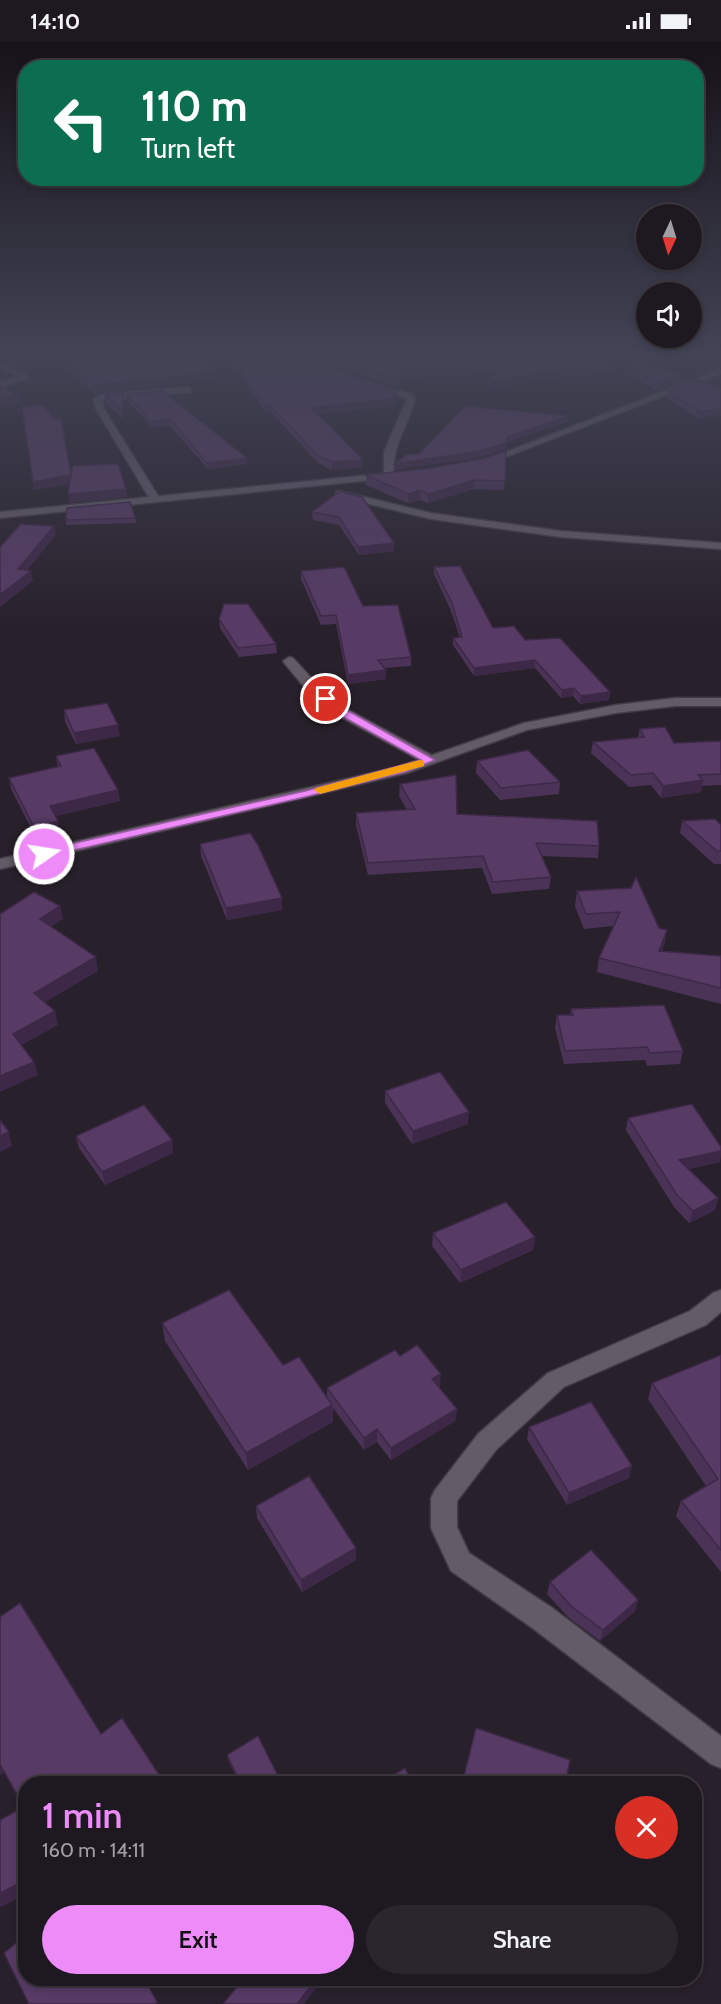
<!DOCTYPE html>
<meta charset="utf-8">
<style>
body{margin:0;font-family:Cabin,sans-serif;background:#2b262d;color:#f1f3f6;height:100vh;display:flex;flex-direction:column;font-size:22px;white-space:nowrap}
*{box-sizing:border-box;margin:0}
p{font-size:20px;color:#a1a0a5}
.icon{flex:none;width:33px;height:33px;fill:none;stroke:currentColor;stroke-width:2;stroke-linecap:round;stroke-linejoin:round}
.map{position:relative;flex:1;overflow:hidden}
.side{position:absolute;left:18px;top:1734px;width:684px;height:210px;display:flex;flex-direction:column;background:#1e1920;border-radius:24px;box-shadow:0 3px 9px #0003,0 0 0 2px #3c383e}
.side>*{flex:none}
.hud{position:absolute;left:18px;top:18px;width:686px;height:126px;border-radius:24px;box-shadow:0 3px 9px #0003,0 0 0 2px #3c383e;background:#0b6e4f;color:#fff;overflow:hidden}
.needle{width:39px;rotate:184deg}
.controls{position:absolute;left:636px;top:162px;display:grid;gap:12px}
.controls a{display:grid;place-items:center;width:66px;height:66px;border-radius:50%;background:#1e1920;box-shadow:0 3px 9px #0003,0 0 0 2px #3c383e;font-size:30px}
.pin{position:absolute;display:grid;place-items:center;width:51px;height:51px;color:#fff;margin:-26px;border:3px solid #fff;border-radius:50%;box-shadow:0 2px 6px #0007}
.me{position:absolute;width:66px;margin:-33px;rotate:77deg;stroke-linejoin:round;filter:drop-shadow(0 0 4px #0008)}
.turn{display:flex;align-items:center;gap:21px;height:126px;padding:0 24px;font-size:27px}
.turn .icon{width:78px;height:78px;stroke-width:2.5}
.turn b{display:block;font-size:42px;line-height:51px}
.round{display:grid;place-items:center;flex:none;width:63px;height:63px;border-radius:32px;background:#2b262d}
.summary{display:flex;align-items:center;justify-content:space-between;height:102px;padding:0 24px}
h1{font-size:36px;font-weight:600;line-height:45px;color:#ed8cf9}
.button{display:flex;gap:12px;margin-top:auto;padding:12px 24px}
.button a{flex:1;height:69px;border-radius:36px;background:#ed8cf9;color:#111;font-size:24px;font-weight:600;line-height:69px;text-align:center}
.button a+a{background:#2b262d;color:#f1f3f6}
.status{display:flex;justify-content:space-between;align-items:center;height:42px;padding:0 30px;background:#1e1920;direction:ltr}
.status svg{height:16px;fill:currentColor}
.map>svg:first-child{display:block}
</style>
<div class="status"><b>14:10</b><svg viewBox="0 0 49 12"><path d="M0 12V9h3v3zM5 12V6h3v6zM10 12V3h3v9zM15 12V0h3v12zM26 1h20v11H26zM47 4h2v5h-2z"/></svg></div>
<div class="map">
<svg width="721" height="1962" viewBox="0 0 721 1962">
<rect width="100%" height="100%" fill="#28212b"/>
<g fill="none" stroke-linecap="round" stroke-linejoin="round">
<defs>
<g id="street">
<path d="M300 312H311L339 326 332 328Z"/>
<path d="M0 320 26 332 27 337 0 345V339L19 335 0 325Z"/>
<path d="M371 340 413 352 415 357C408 386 391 403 394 434L389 437 384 434V410L407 357 371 344Z"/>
<path d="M188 345 192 348 191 350 102 358 104 367 160 457 151 459 96 367 93 357 102 352Z"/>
<path d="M289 615 293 616 316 641 347 667 435 715 437 718 435 721H425L337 673 306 647 285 622 283 619Z"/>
<path d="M721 1248V1270L706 1283 564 1345 496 1408 457 1459V1485L469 1511 551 1565 721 1694V1726L711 1722 531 1585 451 1529 431 1486V1456L435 1448 478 1392 548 1331 690 1269 713 1251Z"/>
</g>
<g id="secondary">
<path d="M721 327V332L485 423 480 420Z"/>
<path d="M389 431 392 432V436L0 476V470Z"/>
<path d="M340 449 431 471 561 489 721 501V507L561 495 431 477 336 454V450Z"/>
<path d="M675 656H721V664H675L616 671 527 688 407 731 0 827V817L398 725 524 681 616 663Z"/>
</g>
</defs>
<use href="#street" stroke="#413c44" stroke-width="3"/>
<use href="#secondary" stroke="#413c44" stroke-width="3"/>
<use href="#street" fill="#635b67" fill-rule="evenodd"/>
<use href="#secondary" fill="#635b67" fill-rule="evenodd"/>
</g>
<g fill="#4b3357">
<path d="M77 312H194L217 330V337L102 350 96 353 68 328 67 321 81 319Z"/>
<path d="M226 312H285L297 320 396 354 394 364 317 372 363 425 332 428 318 421 272 371H267Z"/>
<path d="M331 312 640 321 682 333 681 340 657 349 628 331 629 326 488 346 496 331 401 336 399 345 362 333 331 319Z"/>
<path d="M721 346V374L698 376 667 356 668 349Z"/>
<path d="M123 350 124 358 123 377 105 361 104 351Z"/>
<path d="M126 352 247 416V422L208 427 170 384 152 385 127 358Z"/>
<path d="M506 409 504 448 474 447 428 461 420 458 408 461 366 443V433L431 426 485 416Z"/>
<path d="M340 449 394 501V509L359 513 339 483 313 478 312 470Z"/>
<path d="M135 476 136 481 66 483V478Z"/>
<path d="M434 525 493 586 525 598 610 650 609 658 580 662 573 654 561 656 535 626 474 634 453 603V596H460L451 569 434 532Z"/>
<path d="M301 529 363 564 411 615V624L384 626 386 628V637L348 642 336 582 321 583 301 537Z"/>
<path d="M219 577 276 602 277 611 239 615 220 586Z"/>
<path d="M64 668 120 694 76 702 65 680Z"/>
<path d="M640 687 674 701 721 699V743L702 744 701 750 661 756 651 743 629 745 591 711 593 700 638 695Z"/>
<path d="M56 714 120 759 56 774 60 791 36 796 11 747 9 736 58 725Z"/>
<path d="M477 719 560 740 559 752 500 758 476 731Z"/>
<path d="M400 742 457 772 599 804 598 816 541 814 551 835 549 847 492 852 482 826 368 833 356 783V771L407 768 399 754Z"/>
<path d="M682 779 721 783V822H714L680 791Z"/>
<path d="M200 802 282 868 227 878 201 814Z"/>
<path d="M577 849 659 886 667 888 664 903 662 909 721 914V962L597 930 599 916 613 884 584 887 575 864Z"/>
<path d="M571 967 683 1009 680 1022 647 1024 645 1018 564 1022 555 986 557 973H570Z"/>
<path d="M385 1049 468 1082 412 1102 385 1061Z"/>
<path d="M628 1076 721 1105 720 1120 689 1127 718 1156 715 1168 689 1181 674 1165 626 1088Z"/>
<path d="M76 1094 172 1098 173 1111 105 1143 79 1106Z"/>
<path d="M433 1191 535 1195 533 1208 460 1241 432 1204Z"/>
<path d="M162 1281 283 1323 327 1355V1346L400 1314 440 1344 439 1345 457 1367 455 1379 391 1418 377 1400 364 1408 333 1366V1380L248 1428 165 1299Z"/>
<path d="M721 1313V1530L676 1474 681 1459 706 1444 648 1357 652 1341Z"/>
<path d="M529 1385 629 1436 567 1463 527 1397Z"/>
<path d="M256 1464 356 1518 302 1550 257 1476Z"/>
<path d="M550 1540 635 1569 600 1599 568 1575 547 1552Z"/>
<path d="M0 1575 101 1692 165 1742H26V1851L1 1865 0 1863V1778L23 1765 4 1730 0 1733Z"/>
<path d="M227 1713 282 1742H240L228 1718Z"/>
</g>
<g fill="#3d2947">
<path d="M650 312H687L631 322 629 324V326L488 346V339Z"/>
<path d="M401 329V336L399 345V338Z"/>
<path d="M217 330V337L102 350 96 353 95 345 101 342Z"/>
<path d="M682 333 681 340 657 349 658 342Z"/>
<path d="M396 347V354L394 364 311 372V365Z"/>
<path d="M123 350 124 358 123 377 122 368Z"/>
<path d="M19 354 20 362 0 363V355Z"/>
<path d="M266 364H271L272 371H267Z"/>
<path d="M721 367V374L698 376 699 369Z"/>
<path d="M569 374 568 380 506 401V407L478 416 394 428 395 422 507 395Z"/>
<path d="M170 377V384L152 385 151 379Z"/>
<path d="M247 416V422L208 427 207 421Z"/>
<path d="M363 418V425L332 428V420Z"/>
<path d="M71 433 72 442 34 448 33 440Z"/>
<path d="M474 438V447L428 461V452Z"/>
<path d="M126 447 127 455 70 461 68 452Z"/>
<path d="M420 448V458L408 461V452Z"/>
<path d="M54 484 56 493 20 537 18 527Z"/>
<path d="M394 501V509L359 513 358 505Z"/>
<path d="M31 529 33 539 0 565V553Z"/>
<path d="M535 618V626L474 634V626Z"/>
<path d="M386 628V637L348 642V633Z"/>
<path d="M574 646 573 654 561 656 562 648Z"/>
<path d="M610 650 609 658 580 662 581 654Z"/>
<path d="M118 683 120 694 76 702 74 691Z"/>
<path d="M703 738 701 750 661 756 663 744Z"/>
<path d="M118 748 120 759 52 775 50 764Z"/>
<path d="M58 779 60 791 36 796 34 785Z"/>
<path d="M282 856V868L227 878 226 866Z"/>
<path d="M60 864 63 877 43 890 40 877Z"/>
<path d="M667 888 664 903 656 923 659 909Z"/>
<path d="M96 915 98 929 37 965 34 951Z"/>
<path d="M55 969 58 983 16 1006 13 992Z"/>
<path d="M34 1020 38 1033 0 1050V1034Z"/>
<path d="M469 1070 468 1082 412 1102 413 1089Z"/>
<path d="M9 1090 12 1104 0 1110V1094Z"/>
<path d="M172 1098 173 1111 105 1143 102 1130Z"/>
<path d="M721 1109 720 1120 677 1130 679 1118Z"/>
<path d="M718 1156 715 1168 689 1181 693 1169Z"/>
<path d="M535 1195 533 1208 460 1241 461 1228Z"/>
<path d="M441 1332 440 1344 431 1349 432 1337Z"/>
<path d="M332 1363 333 1380 248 1428 246 1411Z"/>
<path d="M457 1367 455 1379 391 1418V1406Z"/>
<path d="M377 1387V1400L364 1408V1396Z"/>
<path d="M632 1424 629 1436 567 1463 569 1451Z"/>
<path d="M356 1506V1518L302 1550 301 1538Z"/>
<path d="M638 1558 635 1569 600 1599 603 1588Z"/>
<path d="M0 1722 4 1730 0 1733Z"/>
<path d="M26 1838V1851L1 1865 0 1863V1851Z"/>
<path d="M317 1936H321V1940L304 1962H297Z"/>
</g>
<g fill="#573b65" stroke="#3d2947" stroke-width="1.5">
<path d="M80 312H194L217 330 101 342 95 345 67 321 84 319Z"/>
<path d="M230 312H285L297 320 316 316 354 334 396 347 394 357 311 365 363 418 332 420 318 414 271 364H266Z"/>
<path d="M331 312H650L625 316 682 333 658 342 629 324 632 318 488 339 503 324 401 329 399 338 362 326Z"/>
<path d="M697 338 715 343 721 346V367L699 369 668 349Z"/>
<path d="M0 344 19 354 0 355Z"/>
<path d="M162 349 247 416 207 421 170 377 151 379 126 352Z"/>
<path d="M123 350 122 368 104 351Z"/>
<path d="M43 363 54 377H61L71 433 73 424 118 422 126 447 68 452 71 433 33 440 22 365Z"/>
<path d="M465 364 569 374 507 395 506 401 479 409 395 422 406 413 419 412Z"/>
<path d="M506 409 505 439 474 438 428 452 420 448 408 452 366 433 431 426 485 416Z"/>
<path d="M340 449 362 455 394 501 358 505 339 475 312 470Z"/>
<path d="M130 460 135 476 66 478 67 466Z"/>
<path d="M21 482 54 484 18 527 31 529 0 553V505Z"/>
<path d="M460 524 493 586 514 584 525 598 560 596 610 650 581 654 574 646 562 648 535 618 474 626 453 596 462 595 452 561 434 525Z"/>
<path d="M344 525 363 564 398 563 411 615 378 618 386 628 348 633 336 573 321 574 301 529Z"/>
<path d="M224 562H248L276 602 238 606 219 577Z"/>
<path d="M107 661 118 683 74 691 64 668Z"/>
<path d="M665 685 674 701 721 699V732L698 733 703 738 663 744 653 731 631 733 593 700 644 695 640 687Z"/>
<path d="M94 706 118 748 50 764 58 779 34 785 9 736 61 724 56 714Z"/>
<path d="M528 708 560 740 501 746 477 719Z"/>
<path d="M456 733 457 772 597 779 599 804 536 801 551 835 493 840 483 814 368 821 356 771 415 767 400 742Z"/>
<path d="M715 777 721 783V809H717L682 779Z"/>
<path d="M250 791 258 803 282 856 226 866 200 802Z"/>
<path d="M636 835 659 886 667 888 659 909 721 914V946L599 916 620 870 586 872 577 849 631 846Z"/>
<path d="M34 850 60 864 40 877 96 915 34 951 55 969 13 992 34 1020 0 1034V872Z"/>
<path d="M664 963 683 1009 650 1011 647 1005 565 1009 557 973H573L571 967Z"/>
<path d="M440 1030 469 1070 413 1089 385 1049Z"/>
<path d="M692 1062 721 1105V1109L679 1118 718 1156 693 1169 677 1153 628 1076Z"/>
<path d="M144 1063 172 1098 102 1130 76 1094Z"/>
<path d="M0 1078 9 1090 0 1094Z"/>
<path d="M506 1160 535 1195 461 1228 433 1191Z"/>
<path d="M229 1248 283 1323 299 1315 332 1363 246 1411 162 1281Z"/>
<path d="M417 1303 441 1332 432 1337 457 1367 391 1406 377 1387 364 1396 327 1346 395 1308 400 1314Z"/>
<path d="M721 1313V1508L681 1459 718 1437 652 1341Z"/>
<path d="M591 1360 632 1424 569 1451 529 1385Z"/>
<path d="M309 1434 356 1506 301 1538 256 1464Z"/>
<path d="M591 1508 638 1558 603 1588 571 1564 550 1540Z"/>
<path d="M20 1561 101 1692 122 1676 165 1742H26V1838L0 1851V1778L24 1765 0 1722V1575Z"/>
<path d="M476 1686 570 1718 565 1742H462Z"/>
<path d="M258 1694 282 1742H241L227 1713Z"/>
<path d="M405 1726 413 1742H379Z"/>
<path d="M26 1893V1936H144L157 1960 154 1962H29L4 1911Z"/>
<path d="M244 1936H317L297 1962H223Z"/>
</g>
<linearGradient id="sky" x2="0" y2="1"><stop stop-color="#161218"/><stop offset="0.53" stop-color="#424355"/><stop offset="1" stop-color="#424355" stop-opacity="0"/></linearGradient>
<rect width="721" height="587" fill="url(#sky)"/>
<path fill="#ed8cf9" stroke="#9a5ba2" stroke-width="1.5" d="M326 654 345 667 435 718 405 730 305 755 44 815 38 812 44 808 305 749 421 718 338 672 321 657Z"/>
<path fill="#f59e0b" d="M420 718 424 719V724L320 752 314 748 316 746Z"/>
</svg>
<div class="controls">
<a><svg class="needle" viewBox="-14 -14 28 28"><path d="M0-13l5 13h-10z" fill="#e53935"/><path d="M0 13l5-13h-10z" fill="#a1a0a5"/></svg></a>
<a><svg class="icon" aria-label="sound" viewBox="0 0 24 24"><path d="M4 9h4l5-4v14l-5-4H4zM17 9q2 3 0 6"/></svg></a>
</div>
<div class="pin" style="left:326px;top:657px;background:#d93025"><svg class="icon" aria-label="arrive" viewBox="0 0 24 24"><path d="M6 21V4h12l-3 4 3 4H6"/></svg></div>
<svg class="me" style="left:44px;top:812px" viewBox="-20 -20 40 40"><circle r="17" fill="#ed8cf9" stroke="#fff" stroke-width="3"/><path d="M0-11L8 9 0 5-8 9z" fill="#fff"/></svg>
<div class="hud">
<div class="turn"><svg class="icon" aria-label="left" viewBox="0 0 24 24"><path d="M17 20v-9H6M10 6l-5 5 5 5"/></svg><div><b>110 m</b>Turn left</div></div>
</div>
<section class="side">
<div class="summary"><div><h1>1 min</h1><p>160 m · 14:11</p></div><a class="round" style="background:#d93025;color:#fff"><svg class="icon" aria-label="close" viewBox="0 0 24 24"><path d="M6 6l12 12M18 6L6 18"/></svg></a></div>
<div class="button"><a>Exit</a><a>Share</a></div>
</section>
</div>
